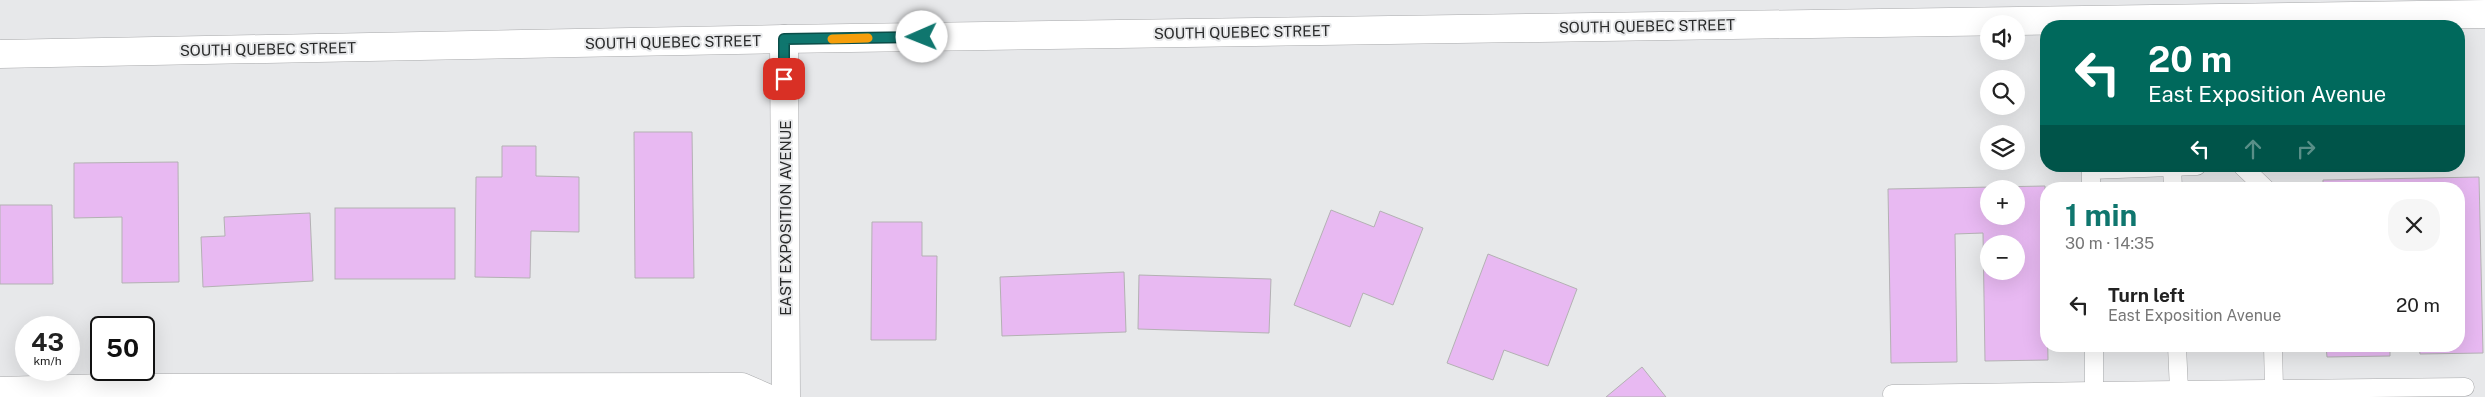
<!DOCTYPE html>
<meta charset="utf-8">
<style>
body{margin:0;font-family:"Public Sans",sans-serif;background:#f6f6f6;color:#222;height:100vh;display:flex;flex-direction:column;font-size:19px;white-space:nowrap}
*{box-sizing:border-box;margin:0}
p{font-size:16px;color:#767676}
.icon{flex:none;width:28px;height:28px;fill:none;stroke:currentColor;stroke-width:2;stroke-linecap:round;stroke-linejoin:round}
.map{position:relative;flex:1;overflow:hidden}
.panel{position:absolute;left:2040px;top:182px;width:425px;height:170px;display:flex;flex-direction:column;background:#fff;border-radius:20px;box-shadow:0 5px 20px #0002}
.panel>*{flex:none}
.guide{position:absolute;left:2040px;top:20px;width:425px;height:152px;border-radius:20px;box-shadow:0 5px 20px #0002;background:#00695c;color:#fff;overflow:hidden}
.fabs{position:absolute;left:1980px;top:15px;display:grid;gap:10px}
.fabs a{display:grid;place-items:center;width:45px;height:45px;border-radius:50%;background:#fff;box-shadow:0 5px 20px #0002;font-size:25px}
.speed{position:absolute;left:15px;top:316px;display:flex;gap:10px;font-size:25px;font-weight:700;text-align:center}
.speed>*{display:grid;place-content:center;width:65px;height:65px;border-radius:50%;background:#fff;box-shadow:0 5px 20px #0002;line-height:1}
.speed small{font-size:12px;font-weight:400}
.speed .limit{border:2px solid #111;border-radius:8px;background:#fff;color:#111}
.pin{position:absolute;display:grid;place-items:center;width:42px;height:42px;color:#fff;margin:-21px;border-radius:10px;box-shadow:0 2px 8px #0006}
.me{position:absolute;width:55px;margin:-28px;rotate:269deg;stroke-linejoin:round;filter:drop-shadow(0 0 4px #0008)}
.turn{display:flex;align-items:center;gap:18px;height:105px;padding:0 25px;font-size:22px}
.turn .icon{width:65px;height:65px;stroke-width:2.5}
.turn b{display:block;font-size:35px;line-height:42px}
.lanes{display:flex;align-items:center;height:48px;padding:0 25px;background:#0003;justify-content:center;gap:25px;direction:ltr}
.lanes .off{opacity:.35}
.round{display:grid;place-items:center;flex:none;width:52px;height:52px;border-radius:20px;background:#f6f6f6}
.overview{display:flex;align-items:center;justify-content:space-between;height:85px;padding:0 25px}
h1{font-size:30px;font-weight:700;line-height:38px;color:#0f766e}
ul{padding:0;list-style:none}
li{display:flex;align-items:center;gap:15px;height:75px;padding:0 25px}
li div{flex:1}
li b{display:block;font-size:19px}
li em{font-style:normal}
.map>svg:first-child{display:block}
</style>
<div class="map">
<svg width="2485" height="397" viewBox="0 0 2485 397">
<rect width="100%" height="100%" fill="#e7e8ea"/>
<g fill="#e8b9f2" stroke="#b3b1b3" fill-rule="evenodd">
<path d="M634 132H692L694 278H635Z"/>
<path d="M502 146H536V176L579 177V232L531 231 530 278 475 277 476 177H502Z"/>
<path d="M178 162 179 282 122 283V217L74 218V163Z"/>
<path d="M2479 177 2483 353 2420 354 2419 346H2459V189H2323V180Z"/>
<path d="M2045 186 2048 360 1985 361 1983 233 1955 234 1957 362 1891 363 1888 189ZM1989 189H2016V216H1989ZM1989 244H2016V271H1989Z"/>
<path d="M0 205H52L53 284H0Z"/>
<rect x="335" y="208" width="120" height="71"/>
<path d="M1331 210 1374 227 1380 211 1423 228 1393 305 1363 293 1350 327 1294 305Z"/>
<path d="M310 213 313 281 203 287 201 237 225 236 224 217Z"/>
<path d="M872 222H922V256H937L936 340H871Z"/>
<path d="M1488 254 1577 289 1548 366 1504 350 1493 380 1447 363Z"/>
<path d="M1124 272 1126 332 1002 336 1000 277Z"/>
<path d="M1139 275 1271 279 1269 333 1138 329Z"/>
<path d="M2326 346H2390V356L2327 357Z"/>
<path d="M1642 367 1666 397H1606Z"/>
</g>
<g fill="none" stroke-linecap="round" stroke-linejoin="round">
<defs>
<g id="lane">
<path d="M2172 166 2173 189"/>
<path d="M2242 166 2266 189"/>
<path d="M2091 189V170L2197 166"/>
<path d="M2094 346V391L2179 390"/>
<path d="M2177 346 2179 390 2465 387"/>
<path d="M2273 346 2274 389"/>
<path d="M1892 394 2094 391"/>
</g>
<g id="street">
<path d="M784 39 786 397"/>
<path d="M0 391 106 388 742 387 765 397"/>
</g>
<path id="secondary" d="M0 54 784 39 2485 14"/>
</defs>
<use href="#lane" stroke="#a8a9ab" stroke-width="19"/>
<use href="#street" stroke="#a8a9ab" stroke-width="29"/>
<use href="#secondary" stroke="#a8a9ab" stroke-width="29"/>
<use href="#lane" stroke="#fff" stroke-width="18"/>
<use href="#street" stroke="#fff" stroke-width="28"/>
<use href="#secondary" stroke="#fff" stroke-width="28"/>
</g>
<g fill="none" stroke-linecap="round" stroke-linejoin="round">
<defs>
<path id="route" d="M784 79V39L922 37"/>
</defs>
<use href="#route" stroke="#0a4d48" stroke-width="12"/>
<use href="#route" stroke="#0f766e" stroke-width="9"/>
<path stroke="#f59e0b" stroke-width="9" d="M832 39 868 38"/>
</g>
<g text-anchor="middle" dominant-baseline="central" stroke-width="4" stroke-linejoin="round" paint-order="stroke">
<g font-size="15" fill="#292a2a" stroke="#e7e8ea">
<text transform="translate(1647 26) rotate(-1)">SOUTH QUEBEC STREET</text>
<text transform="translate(1242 32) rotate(-1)">SOUTH QUEBEC STREET</text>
<text transform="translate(673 42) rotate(-1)">SOUTH QUEBEC STREET</text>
<text transform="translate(268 49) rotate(-1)">SOUTH QUEBEC STREET</text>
<text transform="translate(785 218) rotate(-90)">EAST EXPOSITION AVENUE</text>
</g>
</g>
</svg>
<div class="fabs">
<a><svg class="icon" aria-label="sound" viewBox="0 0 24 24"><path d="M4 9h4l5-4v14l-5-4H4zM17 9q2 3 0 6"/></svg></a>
<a><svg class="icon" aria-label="search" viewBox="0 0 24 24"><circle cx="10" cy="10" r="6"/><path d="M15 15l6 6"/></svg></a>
<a><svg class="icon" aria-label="layers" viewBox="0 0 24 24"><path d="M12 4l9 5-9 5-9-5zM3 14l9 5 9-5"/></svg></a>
<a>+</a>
<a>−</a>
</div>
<div class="speed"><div>43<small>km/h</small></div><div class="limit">50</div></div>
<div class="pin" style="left:784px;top:79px;background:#d93025"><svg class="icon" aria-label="arrive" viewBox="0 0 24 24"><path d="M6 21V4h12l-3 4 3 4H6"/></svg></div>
<svg class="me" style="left:922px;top:37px" viewBox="-20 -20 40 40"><circle r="19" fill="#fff"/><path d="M0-13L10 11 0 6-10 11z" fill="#0f766e"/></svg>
<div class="guide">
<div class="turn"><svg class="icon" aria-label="left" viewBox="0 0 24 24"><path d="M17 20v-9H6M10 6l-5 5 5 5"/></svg><div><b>20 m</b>East Exposition Avenue</div></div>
<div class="lanes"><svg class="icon" aria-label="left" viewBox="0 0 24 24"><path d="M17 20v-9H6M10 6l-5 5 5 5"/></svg><svg class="icon off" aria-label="ahead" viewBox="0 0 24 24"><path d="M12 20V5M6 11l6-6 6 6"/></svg><svg class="icon off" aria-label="right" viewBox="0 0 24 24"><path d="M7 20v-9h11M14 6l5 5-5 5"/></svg></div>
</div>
<section class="panel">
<div class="overview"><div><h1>1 min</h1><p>30 m · 14:35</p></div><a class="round"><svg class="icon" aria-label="close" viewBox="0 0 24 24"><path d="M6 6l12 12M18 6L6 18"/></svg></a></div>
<ul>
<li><svg class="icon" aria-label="left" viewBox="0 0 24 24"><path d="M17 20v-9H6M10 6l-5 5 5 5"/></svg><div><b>Turn left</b><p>East Exposition Avenue</p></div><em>20 m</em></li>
</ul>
</section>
</div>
